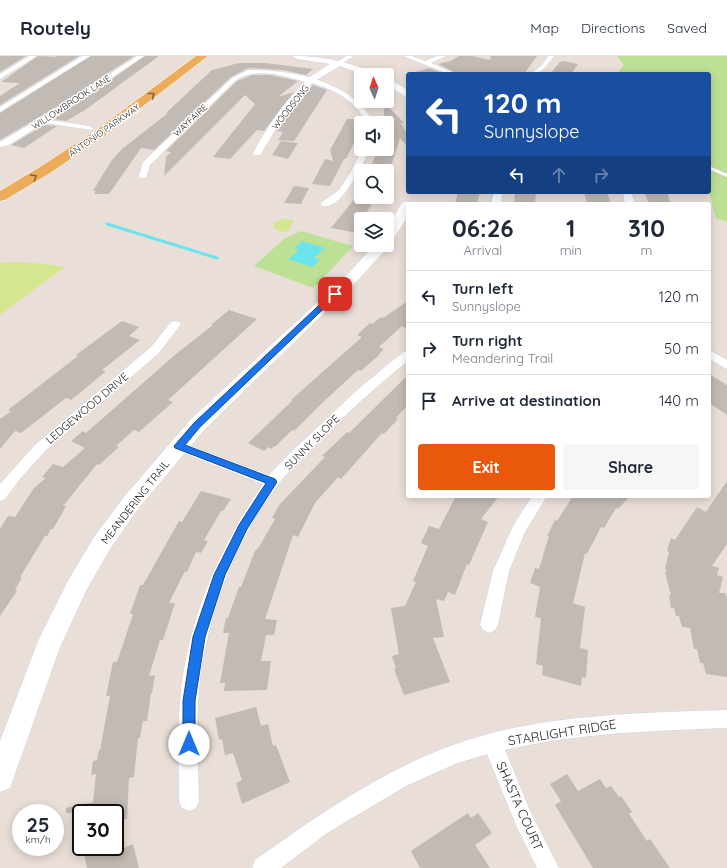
<!DOCTYPE html>
<style>
body{margin:0;font-family:Quicksand,sans-serif;background:#f6f6f7;color:#1f2937;height:100vh;display:flex;flex-direction:column;font-size:15px;white-space:nowrap}
*{box-sizing:border-box;margin:0}
p{font-size:13px;color:#747a83}
.icon{flex:none;width:22px;height:22px;fill:none;stroke:currentColor;stroke-width:2;stroke-linecap:round;stroke-linejoin:round}
.map{position:relative;flex:1;overflow:hidden}
.sheet{position:absolute;left:406px;top:146px;width:305px;height:296px;display:flex;flex-direction:column;background:#fff;border-radius:4px;box-shadow:0 2px 10px #0003}
.sheet>*{flex:none}
.top-card{position:absolute;left:406px;top:16px;width:305px;height:122px;border-radius:4px;box-shadow:0 2px 10px #0003;background:#1a4fa0;color:#fff;overflow:hidden}
.needle{width:26px;rotate:357deg}
.controls{position:absolute;left:354px;top:12px;display:grid;gap:8px}
.controls a{display:grid;place-items:center;width:40px;height:40px;border-radius:4px;background:#fff;box-shadow:0 2px 10px #0003;font-size:20px}
.speed{position:absolute;left:12px;top:748px;display:flex;gap:8px;font-size:20px;font-weight:700;text-align:center}
.speed>*{display:grid;place-content:center;width:52px;height:52px;border-radius:50%;background:#fff;box-shadow:0 2px 10px #0003;line-height:1}
.speed small{font-size:10px;font-weight:400}
.speed .limit{border:2px solid #111;border-radius:6px;background:#fff;color:#111}
.pin{position:absolute;display:grid;place-items:center;width:34px;height:34px;color:#fff;margin:-17px;border-radius:8px;box-shadow:0 2px 6px #0006}
.me{position:absolute;width:44px;margin:-22px;rotate:0deg;stroke-linejoin:round;filter:drop-shadow(0 0 3px #0008)}
.turn{display:flex;align-items:center;gap:14px;height:84px;padding:0 12px;font-size:18px}
.turn .icon{width:52px;height:52px;stroke-width:2.5}
.turn b{display:block;font-size:28px;line-height:34px}
.lanes{display:flex;align-items:center;height:38px;padding:0 12px;background:#0003;justify-content:center;gap:20px;direction:ltr}
.lanes .off{opacity:.35}
.eta{display:flex;justify-content:space-evenly;align-items:center;height:68px;text-align:center}
.eta b{font-size:24px;font-weight:700;line-height:28px}
.primary-button{display:flex;gap:8px;margin-top:auto;padding:8px 12px}
.primary-button a{flex:1;height:46px;border-radius:4px;background:#ea580c;color:#fff;font-size:16px;font-weight:700;line-height:46px;text-align:center}
.primary-button a+a{background:#f6f6f7;color:#1f2937}
ul{padding:0;list-style:none}
li{display:flex;align-items:center;gap:12px;height:52px;padding:0 12px;border-top:1px solid #e0e1e3}
li div{flex:1}
li b{display:block;font-size:15px}
li em{font-style:normal}
header{display:flex;align-items:center;gap:24px;box-sizing:border-box;height:56px;padding:0 20px;background:#fff;border-bottom:1px solid #e0e1e3}
header strong{font-size:19px}
nav{display:flex;gap:22px;margin-inline-start:auto;font-size:14px}
.map>svg:first-child{display:block}
</style>
<header>
<strong>Routely</strong>
<nav><a>Map</a><a>Directions</a><a>Saved</a></nav>
</header>
<div class="map">
<svg width="727" height="812" viewBox="0 0 727 812">
<rect width="100%" height="100%" fill="#eaded8"/>
<g fill="#bee095">
<path d="M617 0H727V165L716 163 709 136V18H617L624 9Z"/>
<path d="M301 175 353 190 331 214 313 232 254 210 284 183Z"/>
</g>
<g fill="#d4e790">
<path d="M283 163 294 164 288 176 280 175 273 171 275 166Z"/>
<path d="M17 206 46 208 65 211 0 259V207Z"/>
</g>
<path fill="#6be4eb" d="M302 185 325 192 314 202 320 204 312 211 288 203 299 194 294 192Z"/>
<g fill="none" stroke-linecap="round" stroke-linejoin="round">
<path stroke="#6be4eb" stroke-width="3" d="M107 168 217 202"/>
</g>
<g fill="#c2bab4">
<path d="M0 0H26L0 16Z"/>
<path d="M38 0 56 1V0H79L0 49V40L20 27 1 26Z"/>
<path d="M91 0H134L58 50 0 84V57Z"/>
<path d="M145 0H159L85 54 66 65 54 63Z"/>
<path d="M459 0H472L490 4 491 0H537L524 18H458L438 8 451 5Z"/>
<path d="M563 5 578 8 571 18H550L560 6Z"/>
<path d="M239 7H265L313 13 306 19 283 14 248 12 231 21 154 94 141 92 109 138H94L96 135H93L102 120 112 104 122 93 168 57H166L212 14Z"/>
<path d="M429 12 444 18H416V16Z"/>
<path d="M252 19H270L298 25 278 41 294 36 264 75 257 74 230 103 213 101 255 48 245 39 164 120 166 101 171 96 166 95 237 25Z"/>
<path d="M313 29 327 34 294 85 278 84 283 76 276 75 285 61Z"/>
<path d="M384 46 404 67H401L408 80V91L400 82 389 116 369 115 378 93H387V82H391L387 75V67H384Z"/>
<path d="M347 63H357L355 79H358L346 103H344L330 130 312 128 325 103 333 105 330 94Z"/>
<path d="M44 69 57 70 24 92 11 89Z"/>
<path d="M281 85 298 87 288 103 272 99Z"/>
<path d="M294 130 309 132 301 148 284 147Z"/>
<path d="M458 136H480L477 148H455Z"/>
<path d="M515 136H536L535 148H514Z"/>
<path d="M584 136H607L611 148H587Z"/>
<path d="M644 136H667L671 148H649Z"/>
<path d="M356 141H375L373 145H374L353 176 331 172Z"/>
<path d="M408 245V274L402 270 379 291 384 293 378 299H379L361 315 358 314 322 347 294 375 292 374 275 391 274 390 271 393 268 391 264 395 248 387 292 345 291 344 362 281 357 279 370 267 372 268 381 261 383 262Z"/>
<path d="M229 254 257 263 168 344 173 346 139 376 134 374 116 390 119 391 99 409 97 408 63 450H66L60 461 53 473H51L47 480H45L20 521H22L15 534 17 535 0 560V473L8 460 15 461 34 432 46 422 42 421 53 408 63 411 85 392 71 385 83 375 86 377 176 298 213 269H211Z"/>
<path d="M122 265 139 271 129 280 140 284 102 314 106 315 80 337 71 344 66 342 21 377 15 375 0 393V363L11 355 8 354 78 300 76 299Z"/>
<path d="M709 318 727 329V359L709 347Z"/>
<path d="M408 319V349L396 362 398 363 384 378 382 377 341 423 338 421 315 447 298 481 293 479 265 563 277 564 274 579H266L261 605H271L267 634 224 635 225 627H220L229 577H223L226 562H228L239 531H241L255 495 259 491 275 463 272 462 280 448 325 401 322 400 347 376 349 377Z"/>
<path d="M727 425V488L712 510 719 512 717 519 723 521 719 537H725L727 543V621L706 618 703 607H700L697 593H694L690 572 682 571 679 560H676L674 552H671L669 539H671L665 517 667 514 665 513 669 496 667 495 671 482 675 484 697 451 706 456Z"/>
<path d="M201 435 231 443 223 455H221L204 484 208 485 201 497 196 496 187 516 185 515 169 547H175L163 584H160L149 620 155 619 152 637H151L147 665H143L140 682H138L134 721 129 722 127 763 115 765V757H66V752L93 746 96 718 91 719 93 705 97 704 99 694H100L110 640H106L113 606H117L133 558H130L140 529H143L179 465 182 466Z"/>
<path d="M456 440H499L481 463 488 466 469 509 467 508 455 539 448 536 444 545 436 543 444 581 433 582 450 626 404 639 394 613 396 612 392 600 399 598 391 552 405 550 416 526 413 525 428 490 421 487 429 470 439 473Z"/>
<path d="M573 440H630L618 453 616 452 604 472 601 471 587 498 585 497 573 547 585 551 580 592 588 594 586 622 582 621 581 630 542 619 543 610 536 608 541 562 535 561 540 531 530 527 535 512 539 513 549 480H547L555 464 557 465Z"/>
<path d="M256 651 261 670 268 668 273 690 276 689 290 726 242 748 236 727 242 724 233 697 225 699 222 683 219 684 215 662Z"/>
<path d="M567 718 578 735 600 723 606 732 611 730 619 741 621 740 632 756 629 758 647 785 650 783 670 812H593L555 749 561 745 550 728Z"/>
<path d="M468 757 471 762 478 757 492 777 475 789 490 812H420L411 795Z"/>
<path d="M133 788 139 812H87L83 791 124 792Z"/>
</g>
<g fill="none" stroke-linecap="round" stroke-linejoin="round">
<defs>
<path id="lane" d="M709 110 727 118V121L709 113Z"/>
<g id="street">
<path d="M29 0H37L0 23V18Z"/>
<path d="M82 0H90L0 56V51Z"/>
<path d="M137 0H144L50 64 89 70 93 72 92 74 44 67 9 89 0 91V86L59 51Z"/>
<path d="M346 0H354L341 8H337V6Z"/>
<path d="M403 0H412L425 5 437 0H446L431 7 457 18H448Z"/>
<path d="M548 0H554C547 10 542 18 530 18L542 9Z"/>
<path d="M248 14C291 13 353 25 374 67H366C356 44 334 34 312 27L284 60 260 99H254L253 97C267 71 284 46 305 26 285 20 255 11 236 24L150 109 146 122H140L139 120 143 106 232 22Z"/>
<path d="M362 93H370C363 107 342 155 322 150L320 148 322 146 339 134 352 114Z"/>
<path d="M494 136H502L501 148H491Z"/>
<path d="M623 136H631L635 148H625Z"/>
<path d="M175 265 179 266 181 268 159 297 45 395 20 423 5 443 0 445V428L35 389 151 291 171 266Z"/>
<path d="M709 294 727 304V313L709 303Z"/>
<path d="M408 295V305C375 331 344 360 314 390 303 402 291 412 281 425 238 478 212 548 201 615 195 658 198 702 199 745L196 752 189 755 182 752 179 745C179 712 177 678 180 645 187 566 218 493 263 428L173 393 171 390 173 387 178 385 183 387 269 419 287 400 356 335 391 306 404 296Z"/>
<path d="M532 440H547L525 476 509 515 498 569 495 574 489 577 483 574 480 569 493 515 513 470Z"/>
<path d="M727 654V672C652 675 577 677 505 694L530 755 559 812H537L516 769 487 698 455 708 406 730 327 777 281 812H252L255 804C317 760 381 715 453 689 540 658 635 657 727 654Z"/>
</g>
<g id="secondary">
<path d="M292 0C325 0 347 6 377 17L379 19H365L340 10 311 27 306 24 308 22 330 8 297 3Z"/>
<path d="M387 22 408 34V42L387 29Z"/>
<path d="M408 145 414 148H408V160L392 185 387 186 389 189 387 192 359 223 204 374 138 453 110 493 86 535 60 591 10 732 0 736V685L39 583 69 523 94 481 124 441 190 364 349 217 374 189H387V171L403 146Z"/>
</g>
<path id="primary" d="M196 0H208L103 81 50 117 5 144 0 145V135L40 111 95 75Z"/>
</defs>
<use href="#lane" stroke="#cdd5e0" stroke-width="1"/>
<use href="#street" stroke="#cdd5e0" stroke-width="1"/>
<use href="#secondary" stroke="#cdd5e0" stroke-width="1"/>
<use href="#primary" stroke="#fff" stroke-width="1"/>
<use href="#lane" fill="#fff" fill-rule="evenodd"/>
<use href="#street" fill="#fff" fill-rule="evenodd"/>
<use href="#secondary" fill="#fff" fill-rule="evenodd"/>
<use href="#primary" fill="#edac59" fill-rule="evenodd"/>
</g>
<defs><path id="oneway-chevron" d="M-2-3.5L2.5 0L-2 3.5" fill="none" stroke-width="1.6" stroke-linecap="round" stroke-linejoin="round"/></defs>
<g stroke="#80633e">
<use href="#oneway-chevron" transform="translate(152 39) rotate(-38)"/>
<use href="#oneway-chevron" transform="translate(34 121) rotate(-31)"/>
</g>
<path fill="#1a73e8" stroke="#114b97" d="M333 236H338L339 238 200 371 185 389 275 423 277 426 247 473 225 519 205 581 195 645V688L194 692 189 694 185 692 183 688V645L193 581 214 519 239 469 266 427 175 392 174 390 194 367Z"/>
<g text-anchor="middle" dominant-baseline="central" stroke-width="3" stroke-linejoin="round" paint-order="stroke">
<g font-size="9" fill="#272727" stroke="#fff">
<text transform="translate(71 46) rotate(-33)">WILLOWBROOK LANE</text>
<text transform="translate(290 51) rotate(-52)">WOODSONG</text>
<text transform="translate(190 64) rotate(-43)">WAYFAIRE</text>
<text transform="translate(104 74) rotate(-35)">ANTONIO PARKWAY</text>
</g>
<g font-size="11" fill="#272727" stroke="#fff">
<text transform="translate(87 352) rotate(-40)">LEDGEWOOD DRIVE</text>
<text transform="translate(312 386) rotate(-45)">SUNNY SLOPE</text>
<text transform="translate(135 446) rotate(-52)">MEANDERING TRAIL</text>
</g>
<g font-size="13" fill="#272727" stroke="#fff">
<text transform="translate(562 676) rotate(-9)">STARLIGHT RIDGE</text>
<text transform="translate(520 750) rotate(66)">SHASTA COURT</text>
</g>
</g>
</svg>
<div class="controls">
<a><svg class="needle" viewBox="-14 -14 28 28"><path d="M0-13l5 13h-10z" fill="#e53935"/><path d="M0 13l5-13h-10z" fill="#747a83"/></svg></a>
<a><svg class="icon" aria-label="sound" viewBox="0 0 24 24"><path d="M4 9h4l5-4v14l-5-4H4zM17 9q2 3 0 6"/></svg></a>
<a><svg class="icon" aria-label="search" viewBox="0 0 24 24"><circle cx="10" cy="10" r="6"/><path d="M15 15l6 6"/></svg></a>
<a><svg class="icon" aria-label="layers" viewBox="0 0 24 24"><path d="M12 4l9 5-9 5-9-5zM3 14l9 5 9-5"/></svg></a>
</div>
<div class="speed"><div>25<small>km/h</small></div><div class="limit">30</div></div>
<div class="pin" style="left:335px;top:238px;background:#d93025"><svg class="icon" aria-label="arrive" viewBox="0 0 24 24"><path d="M6 21V4h12l-3 4 3 4H6"/></svg></div>
<svg class="me" style="left:189px;top:688px" viewBox="-20 -20 40 40"><circle r="19" fill="#fff"/><path d="M0-13L10 11 0 6-10 11z" fill="#1a73e8"/></svg>
<div class="top-card">
<div class="turn"><svg class="icon" aria-label="left" viewBox="0 0 24 24"><path d="M17 20v-9H6M10 6l-5 5 5 5"/></svg><div><b>120 m</b>Sunnyslope</div></div>
<div class="lanes"><svg class="icon" aria-label="left" viewBox="0 0 24 24"><path d="M17 20v-9H6M10 6l-5 5 5 5"/></svg><svg class="icon off" aria-label="ahead" viewBox="0 0 24 24"><path d="M12 20V5M6 11l6-6 6 6"/></svg><svg class="icon off" aria-label="right" viewBox="0 0 24 24"><path d="M7 20v-9h11M14 6l5 5-5 5"/></svg></div>
</div>
<section class="sheet">
<div class="eta">
<div><b>06:26</b><p>Arrival</p></div>
<div><b>1</b><p>min</p></div>
<div><b>310</b><p>m</p></div>
</div>
<ul>
<li><svg class="icon" aria-label="left" viewBox="0 0 24 24"><path d="M17 20v-9H6M10 6l-5 5 5 5"/></svg><div><b>Turn left</b><p>Sunnyslope</p></div><em>120 m</em></li>
<li><svg class="icon" aria-label="right" viewBox="0 0 24 24"><path d="M7 20v-9h11M14 6l5 5-5 5"/></svg><div><b>Turn right</b><p>Meandering Trail</p></div><em>50 m</em></li>
<li><svg class="icon" aria-label="arrive" viewBox="0 0 24 24"><path d="M6 21V4h12l-3 4 3 4H6"/></svg><div><b>Arrive at destination</b></div><em>140 m</em></li>
</ul>
<div class="primary-button"><a>Exit</a><a>Share</a></div>
</section>
</div>
